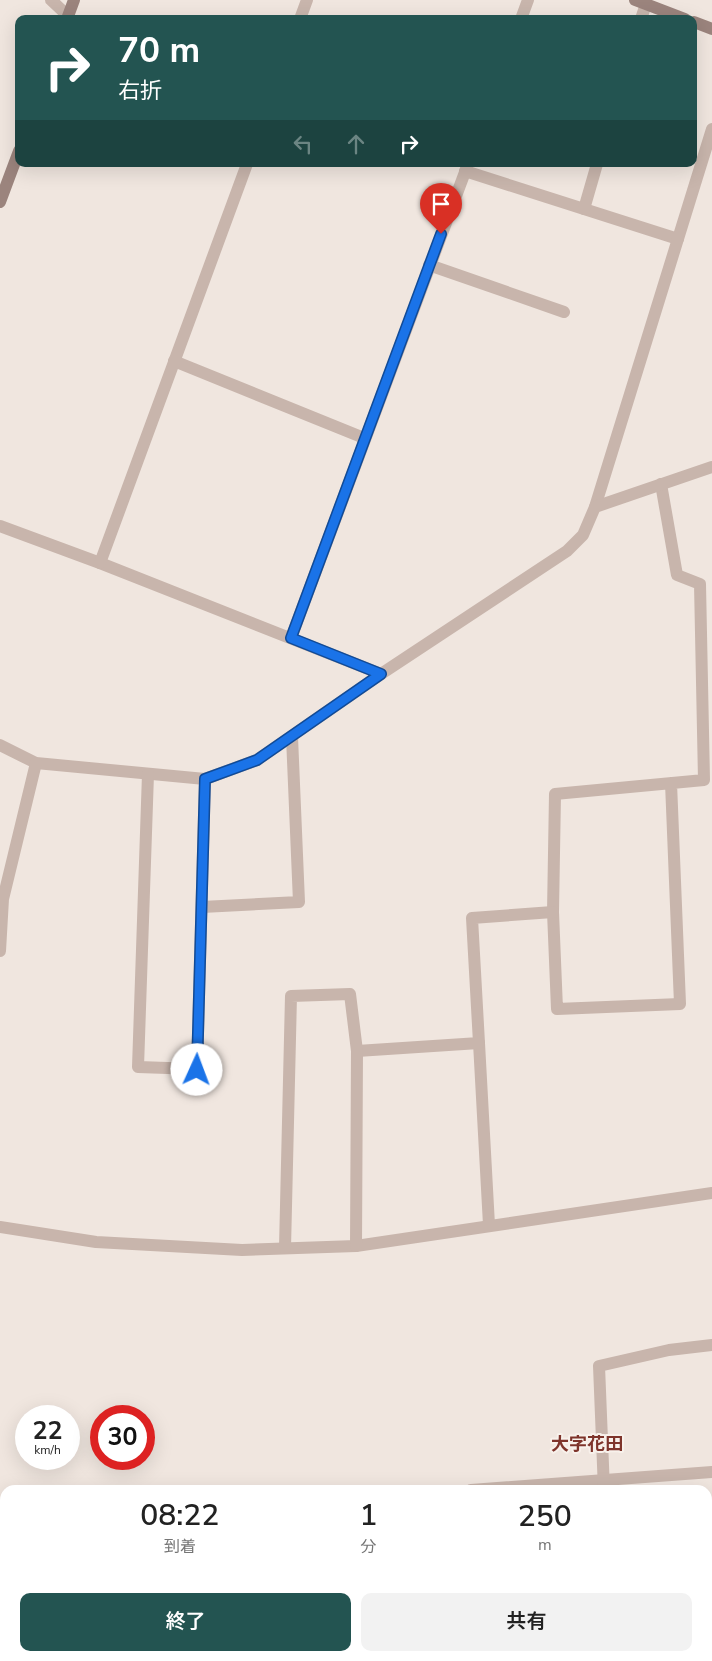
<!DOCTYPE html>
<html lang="ja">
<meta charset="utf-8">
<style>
body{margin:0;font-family:"Nunito Sans","Noto Sans JP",sans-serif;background:#f2f2f2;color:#222;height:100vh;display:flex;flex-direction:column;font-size:19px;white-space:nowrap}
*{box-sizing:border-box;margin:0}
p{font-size:16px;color:#767676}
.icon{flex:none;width:28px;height:28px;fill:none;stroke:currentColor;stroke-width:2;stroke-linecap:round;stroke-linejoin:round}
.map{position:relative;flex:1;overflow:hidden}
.drawer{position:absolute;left:0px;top:1485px;width:712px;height:176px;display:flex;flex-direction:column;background:#fff;border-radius:15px 15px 0 0;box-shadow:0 5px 20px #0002}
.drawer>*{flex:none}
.hud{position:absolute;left:15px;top:15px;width:682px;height:152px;border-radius:10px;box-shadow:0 5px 20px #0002;background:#235451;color:#fff;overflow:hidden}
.speed{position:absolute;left:15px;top:1405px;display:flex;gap:10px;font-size:25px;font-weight:700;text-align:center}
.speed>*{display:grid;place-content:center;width:65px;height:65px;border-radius:50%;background:#fff;box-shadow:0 5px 20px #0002;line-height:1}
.speed small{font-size:12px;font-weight:400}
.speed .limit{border:8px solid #d22;background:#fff;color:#111}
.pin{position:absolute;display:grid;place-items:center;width:42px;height:42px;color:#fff;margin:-51px -21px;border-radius:50% 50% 50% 0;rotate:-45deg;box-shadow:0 0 5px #0007}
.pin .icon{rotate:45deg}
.me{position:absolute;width:55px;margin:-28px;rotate:2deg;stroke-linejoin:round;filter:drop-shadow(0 0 4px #0008)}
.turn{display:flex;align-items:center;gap:18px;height:105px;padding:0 20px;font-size:22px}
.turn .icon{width:65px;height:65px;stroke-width:2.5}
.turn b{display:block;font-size:35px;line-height:42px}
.lanes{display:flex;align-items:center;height:48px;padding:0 20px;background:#0003;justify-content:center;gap:25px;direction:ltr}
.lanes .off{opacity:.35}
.eta{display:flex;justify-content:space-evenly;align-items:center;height:85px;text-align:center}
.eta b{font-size:30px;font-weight:600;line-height:35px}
.cta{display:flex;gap:10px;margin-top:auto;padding:10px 20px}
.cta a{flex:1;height:58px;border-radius:10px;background:#235451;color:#fff;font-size:20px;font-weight:600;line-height:58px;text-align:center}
.cta a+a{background:#f2f2f2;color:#222}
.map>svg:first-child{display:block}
</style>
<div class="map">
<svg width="712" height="1661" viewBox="0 0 712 1661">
<rect width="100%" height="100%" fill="#f0e6df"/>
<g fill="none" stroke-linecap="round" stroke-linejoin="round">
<path stroke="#b39f96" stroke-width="3" stroke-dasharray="2.5 2.5" stroke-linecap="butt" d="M413 1656 414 1661"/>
<path stroke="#c8b5ac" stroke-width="12" d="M479 1043 489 1225"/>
<g stroke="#c8b5ac" stroke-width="12">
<path d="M51 0 68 16"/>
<path d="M300 19 307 0"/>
<path d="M521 19 528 0"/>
<path d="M641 19 646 4"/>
<path d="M465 171 678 239"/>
<path d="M584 209 597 164"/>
<path d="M429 265 564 312"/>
<path d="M174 361 364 438"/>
<path d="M661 484 677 575 700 584 704 780 555 794 553 912 557 1009 680 1004 671 783"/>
<path d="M595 507 712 129"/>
<path d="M0 526 100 563 381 674"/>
<path d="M100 563 247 164"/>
<path d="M291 638 468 164"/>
<path d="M0 745 36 763 205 779 257 760 381 674 567 551 583 535 595 507 712 467"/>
<path d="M148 774 138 1067 197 1069 205 779"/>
<path d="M202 907 299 902 292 737"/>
<path d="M0 951 3 899 36 763"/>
<path d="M357 1051 479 1043 472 918 553 912"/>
<path d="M0 1227 96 1242 242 1250 356 1246 712 1193"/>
<path d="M285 1248 291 996 350 994 357 1051 356 1246"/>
<path d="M471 1490 712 1472"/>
<path d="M604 1490 599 1366 669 1350 712 1345"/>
<path d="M0 1522H5"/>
<path d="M708 1590H712"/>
<path d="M661 1656V1661"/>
<path d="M227 1661 266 1656"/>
</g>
<g stroke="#9b847d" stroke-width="12">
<path d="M635 0 685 19"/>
<path d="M67 19 74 0"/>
<path d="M694 22 712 29"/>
<path d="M0 202 19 151"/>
</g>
</g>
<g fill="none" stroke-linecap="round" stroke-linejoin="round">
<defs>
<path id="route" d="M197 1070 205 779 257 760 381 674 291 638 441 234"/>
</defs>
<use href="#route" stroke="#114b97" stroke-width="12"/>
<use href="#route" stroke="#1a73e8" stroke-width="9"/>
</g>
<g text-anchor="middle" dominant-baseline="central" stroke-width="4" stroke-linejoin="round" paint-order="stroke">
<g font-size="18" font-weight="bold" fill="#7e342b" stroke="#f8f1eb">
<text x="587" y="1444">大字花田</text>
</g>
</g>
</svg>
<div class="speed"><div>22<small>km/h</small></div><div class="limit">30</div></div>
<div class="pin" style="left:441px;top:234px;background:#d93025"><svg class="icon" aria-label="arrive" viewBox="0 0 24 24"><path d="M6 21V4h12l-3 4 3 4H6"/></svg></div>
<svg class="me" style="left:197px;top:1070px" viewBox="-20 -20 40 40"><circle r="19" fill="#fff"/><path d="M0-13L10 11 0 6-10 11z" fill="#1a73e8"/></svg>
<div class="hud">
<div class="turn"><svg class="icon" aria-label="right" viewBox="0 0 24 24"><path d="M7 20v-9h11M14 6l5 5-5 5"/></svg><div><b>70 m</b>右折</div></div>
<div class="lanes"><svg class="icon off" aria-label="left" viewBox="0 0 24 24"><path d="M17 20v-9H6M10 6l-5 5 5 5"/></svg><svg class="icon off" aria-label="ahead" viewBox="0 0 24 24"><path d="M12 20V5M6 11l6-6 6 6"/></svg><svg class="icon" aria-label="right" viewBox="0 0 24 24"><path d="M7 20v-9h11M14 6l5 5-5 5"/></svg></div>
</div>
<section class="drawer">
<div class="eta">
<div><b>08:22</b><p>到着</p></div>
<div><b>1</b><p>分</p></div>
<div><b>250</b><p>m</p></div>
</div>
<div class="cta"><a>終了</a><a>共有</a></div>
</section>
</div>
